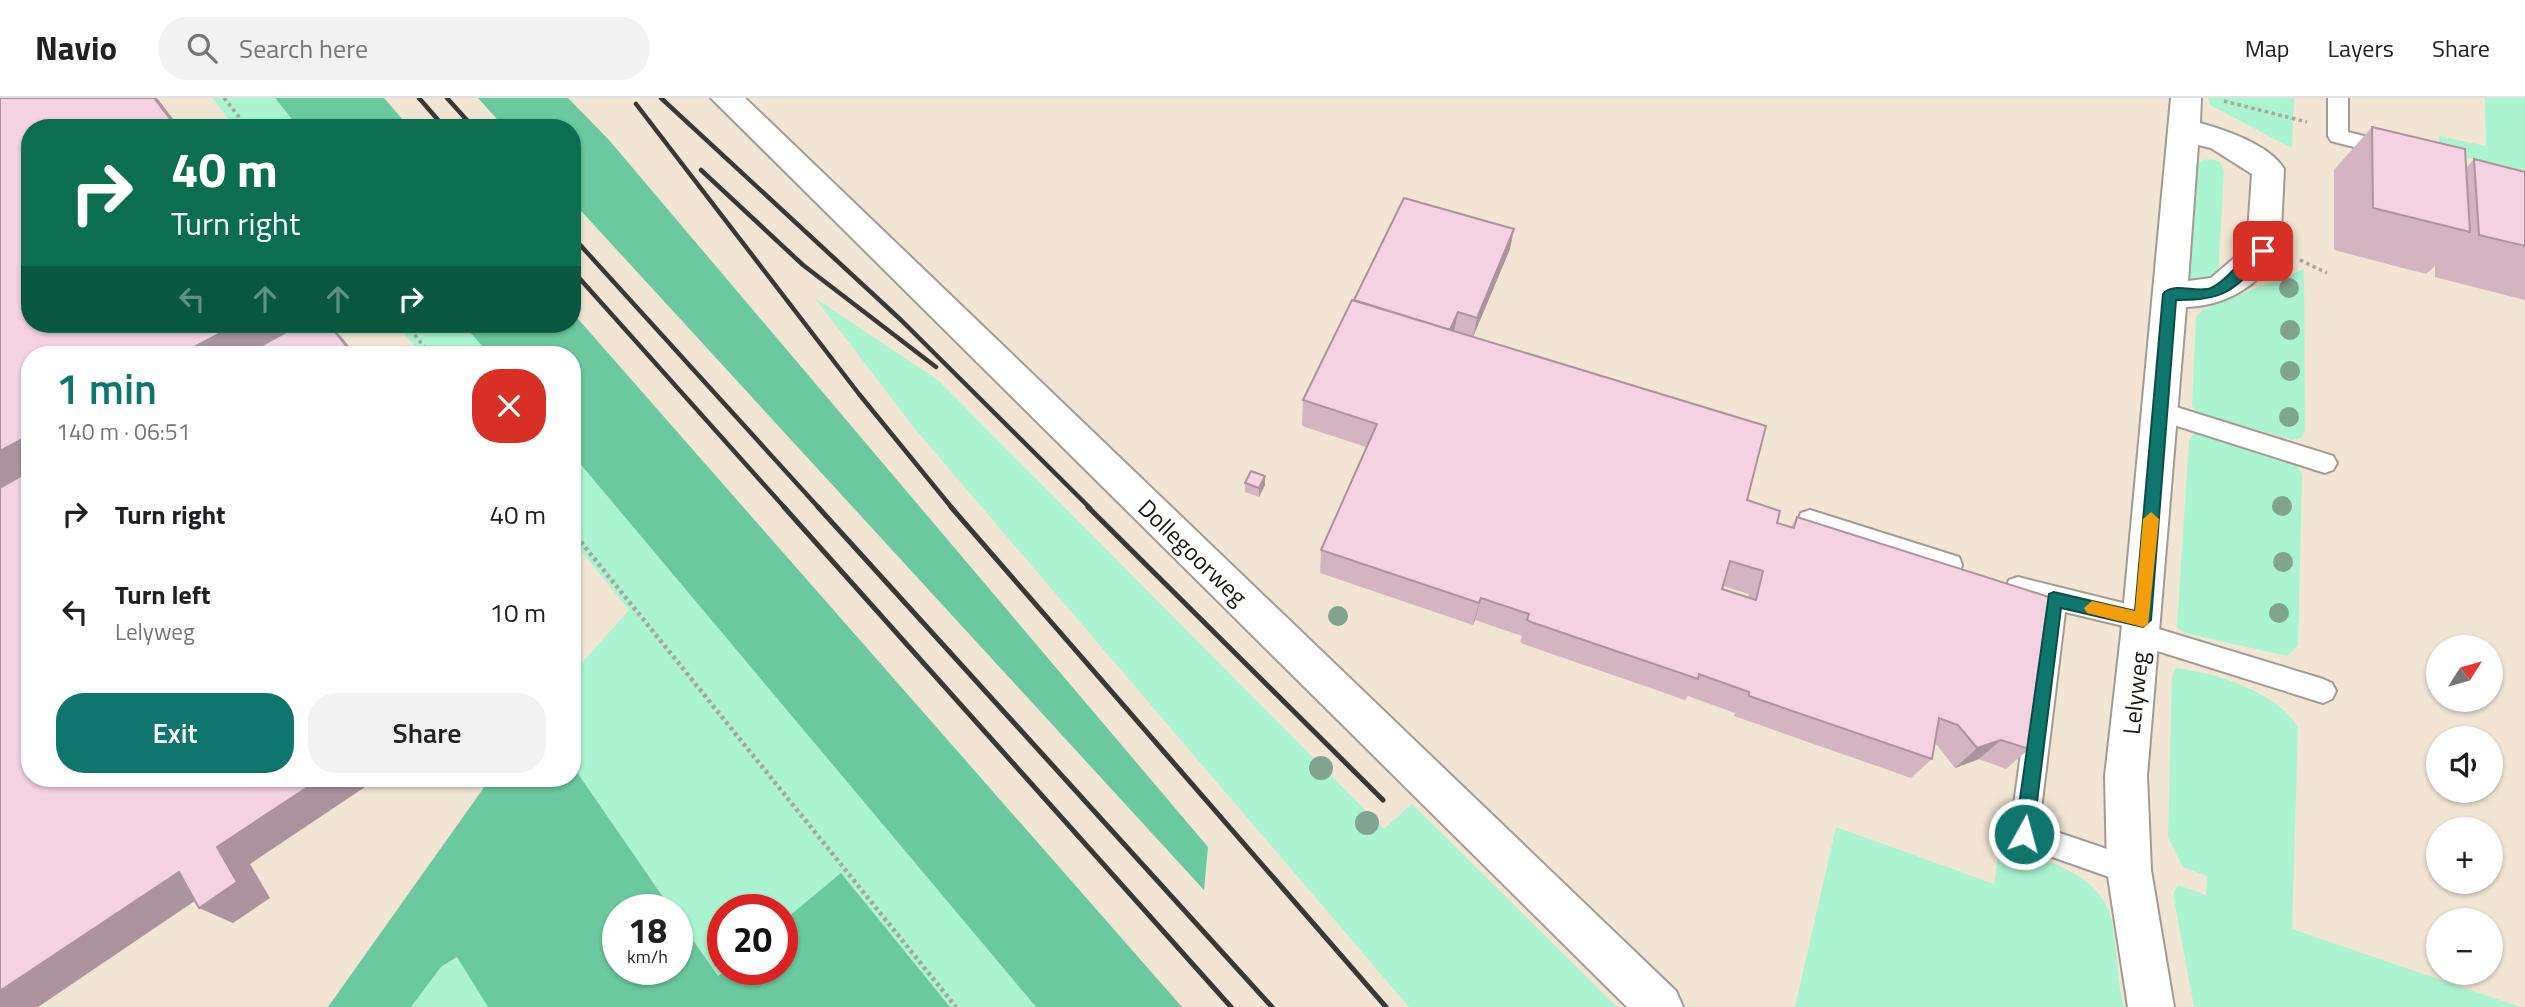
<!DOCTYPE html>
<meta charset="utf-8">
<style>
body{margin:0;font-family:"Titillium Web",sans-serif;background:#f2f2f2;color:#202124;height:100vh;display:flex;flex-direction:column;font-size:26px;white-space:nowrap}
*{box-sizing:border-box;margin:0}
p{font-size:23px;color:#757577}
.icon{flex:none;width:38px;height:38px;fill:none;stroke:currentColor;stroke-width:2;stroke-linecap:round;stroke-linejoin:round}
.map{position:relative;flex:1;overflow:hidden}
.side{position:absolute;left:21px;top:248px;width:560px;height:441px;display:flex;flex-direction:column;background:#fff;border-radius:28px;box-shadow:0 2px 5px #0004}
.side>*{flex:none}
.top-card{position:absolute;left:21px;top:21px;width:560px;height:214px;border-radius:28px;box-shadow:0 2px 5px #0004;background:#0b6e4f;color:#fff;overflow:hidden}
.needle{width:46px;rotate:53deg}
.tools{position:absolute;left:2426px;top:537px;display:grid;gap:14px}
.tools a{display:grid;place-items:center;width:77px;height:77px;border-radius:50%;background:#fff;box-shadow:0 2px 5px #0004;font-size:35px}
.speed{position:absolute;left:602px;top:796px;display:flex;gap:14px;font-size:35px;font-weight:700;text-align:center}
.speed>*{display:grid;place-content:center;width:91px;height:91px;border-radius:50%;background:#fff;box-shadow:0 2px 5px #0004;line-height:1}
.speed small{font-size:18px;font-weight:400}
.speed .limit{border:10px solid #d22;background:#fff;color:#111}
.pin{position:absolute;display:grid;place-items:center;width:60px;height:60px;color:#fff;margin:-30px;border-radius:14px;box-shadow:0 4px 10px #0006}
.me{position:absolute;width:77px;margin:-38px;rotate:7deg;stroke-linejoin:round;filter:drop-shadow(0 0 5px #0008)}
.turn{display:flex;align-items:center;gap:24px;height:147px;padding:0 35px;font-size:32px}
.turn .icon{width:91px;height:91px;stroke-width:2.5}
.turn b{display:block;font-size:49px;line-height:60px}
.lanes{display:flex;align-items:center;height:66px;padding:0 35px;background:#0003;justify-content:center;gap:35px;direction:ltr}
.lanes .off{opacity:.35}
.round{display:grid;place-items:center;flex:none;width:74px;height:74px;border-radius:28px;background:#f2f2f2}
.overview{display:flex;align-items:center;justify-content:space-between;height:119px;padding:0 35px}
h1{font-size:42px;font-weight:600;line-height:52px;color:#0f766e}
.button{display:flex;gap:14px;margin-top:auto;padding:14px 35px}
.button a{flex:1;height:80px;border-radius:28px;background:#0f766e;color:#fff;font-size:28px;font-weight:600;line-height:80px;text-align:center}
.button a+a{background:#f2f2f2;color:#202124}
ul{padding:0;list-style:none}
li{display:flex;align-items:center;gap:21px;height:98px;padding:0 35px}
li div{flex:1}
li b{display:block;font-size:26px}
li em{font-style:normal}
header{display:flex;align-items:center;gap:42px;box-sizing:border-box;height:98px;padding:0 35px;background:#fff;border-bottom:2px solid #e0e0e0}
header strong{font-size:33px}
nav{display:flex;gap:38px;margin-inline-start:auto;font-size:24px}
.search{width:490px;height:63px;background:#f2f2f2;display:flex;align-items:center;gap:18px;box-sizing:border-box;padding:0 24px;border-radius:28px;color:#757577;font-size:26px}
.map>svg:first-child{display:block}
</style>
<header>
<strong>Navio</strong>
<div class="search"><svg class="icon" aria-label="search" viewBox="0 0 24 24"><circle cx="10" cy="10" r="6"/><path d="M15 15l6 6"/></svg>Search here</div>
<nav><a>Map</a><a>Layers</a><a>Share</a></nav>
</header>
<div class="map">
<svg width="2525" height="909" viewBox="0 0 2525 909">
<rect width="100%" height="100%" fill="#f8f0e5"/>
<path fill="#f2e5d4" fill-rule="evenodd" d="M0 0H2525V909H0ZM30 30H572V226H30ZM30 257H572V681H30ZM2438 550H2490V602H2438ZM2438 640H2490V693H2438ZM2438 732H2490V784H2438ZM618 812H677V872H618ZM723 812H782V872H723ZM2438 822H2490V875H2438Z"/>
<g fill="#aaf4cf">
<path d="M212 0H275L299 30H236Z"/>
<path d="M2208 0H2294L2292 50 2210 7Z"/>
<path d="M2485 0H2525V74L2449 55 2440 48 2439 38 2486 48Z"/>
<path d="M2212 61 2220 64 2224 73 2218 177 2209 184 2189 183 2185 179 2194 70 2203 62Z"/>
<path d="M2304 171 2305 332 2301 340 2292 342 2197 314 2192 308 2196 219 2202 212Z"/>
<path d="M815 200 939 283 1384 731 1412 706 1617 909H1409L915 331Z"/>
<path d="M396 226H463L490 257H422Z"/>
<path d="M2195 333 2286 359 2297 367 2302 377 2298 548 2287 558 2185 535 2177 529 2189 343Z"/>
<path d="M572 356 1036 909H950L841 775 782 824V812H723V872H726L718 878 677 819V812H672L572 667V576L629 512 572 442Z"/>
<path d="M2176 570C2214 574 2280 595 2298 630L2292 831 2520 909H2194L2173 796 2178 787 2206 797 2207 778 2183 769 2168 739 2172 578Z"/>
<path d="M1836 729 1994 786 2000 748C2044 762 2104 774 2113 828 2117 855 2117 883 2124 909H1795Z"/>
<path d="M458 859 488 909H411L441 869Z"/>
</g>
<g fill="#6bc99e">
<path d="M275 0H384L410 30H299Z"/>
<path d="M478 0H568L609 42 1208 749 1204 792 572 103V30H505Z"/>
<path d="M572 214 1182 909H1036L572 356V257H490L463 226H572Z"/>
<path d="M572 667 672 812H618V872H677V819L718 878 726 872H782V824L841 775 950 909H488L457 859 441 869 411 909H328L490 681H572Z"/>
</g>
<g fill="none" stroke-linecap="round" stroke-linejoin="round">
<defs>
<g id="service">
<path d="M2328 0H2348V34L2399 47 2402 52 2399 57 2392 59 2331 43 2328 38Z"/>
<path d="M2160 304 2333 358 2337 365 2333 372 2325 375 2152 320 2148 313 2152 306Z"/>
<path d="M1810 412 1959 459 1962 467 1959 475 1950 478 1801 429 1798 422 1801 415Z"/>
<path d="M2018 479 2143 510 2152 513 2156 521 2152 529 2323 581 2332 585 2336 593 2332 601 2323 605 2132 545 2128 537 2132 530 2065 514 2039 728 2139 762 2143 772 2139 782 2129 786 2024 749 2014 745 2010 736 2041 508 2009 498 2006 490 2009 482Z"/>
</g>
<g id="minor">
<path d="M711 0H745L1676 893 1683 909H1627Z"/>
<path d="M2171 0H2201L2200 25C2225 32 2270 47 2284 71L2280 153C2260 188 2225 208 2186 209L2147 678 2151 772 2174 909H2128L2107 772 2105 678 2121 537ZM2198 47 2211 50 2252 76 2247 149 2211 180 2188 183Z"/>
</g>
</defs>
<use href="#service" stroke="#a29b91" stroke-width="4"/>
<use href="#minor" stroke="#a29b91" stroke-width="4"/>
<g stroke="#aba49c" stroke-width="3.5" stroke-dasharray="3.5 3.5" stroke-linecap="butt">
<path d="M224 0 248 30"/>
<path d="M2224 3 2307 24"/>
<path d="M2300 162 2327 175"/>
<path d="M406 226 431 257"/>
</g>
<path stroke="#aba49c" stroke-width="4.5" stroke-dasharray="3.5 3.5" stroke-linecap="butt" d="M572 433 956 909"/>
<use href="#service" fill="#fff" fill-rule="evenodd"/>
<use href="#minor" fill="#fff" fill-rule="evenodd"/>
<g stroke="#3b3833" stroke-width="4.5">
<path d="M419 0 445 30"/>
<path d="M447 0 474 30"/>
<path d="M661 0 901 222 1090 410"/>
<path d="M636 6 859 296 952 410"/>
<path d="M701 72 803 167 936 269"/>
<path d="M572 138 819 410"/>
<path d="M572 172 785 410"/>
</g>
<g stroke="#3b3833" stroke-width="5">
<path d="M784 409 1231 909"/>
<path d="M818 409 1272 909"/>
<path d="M951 409 1386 909"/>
<path d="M1088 409 1383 702"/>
</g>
</g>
<g fill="#81a48f">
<circle cx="2289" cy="190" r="10"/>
<circle cx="2290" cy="232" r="10"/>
<circle cx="2290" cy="273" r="10"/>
<circle cx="2289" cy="319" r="10"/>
<circle cx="2282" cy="408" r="10"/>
<circle cx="2283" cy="464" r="10"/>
<circle cx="2279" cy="515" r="10"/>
<circle cx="1338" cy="518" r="10"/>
<circle cx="1321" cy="670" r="12"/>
<circle cx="1367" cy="725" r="12"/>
</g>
<g fill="#d3b5c2" fill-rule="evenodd">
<path d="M2372 29 2466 70 2474 61 2525 74V202L2435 179V168L2426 176 2334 152V72Z"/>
<path d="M1510 151 1473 239 1747 402 1777 425 1791 429 1797 419 2029 651 2006 671 1979 661 1955 670 1937 647 1934 646 1932 661 1911 680 1734 618 1735 615 1688 598 1685 602 1523 546 1520 544 1522 538 1475 522 1473 527 1320 475 1321 452 1366 349 1302 328 1303 302 1354 202ZM1723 488 1749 496 1748 500 1722 491Z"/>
<path d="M1245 385 1265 387 1259 399 1245 394Z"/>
</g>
<g fill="#ac939e">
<path d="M154 0H157L180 30H177Z"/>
<path d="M1514 131 1510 151 1473 239 1477 220Z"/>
<path d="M1458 214 1454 234 1448 237Z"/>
<path d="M238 226H314L256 257H179Z"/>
<path d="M329 226 344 242 356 257H353Z"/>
<path d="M30 337V381L0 397V353Z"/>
<path d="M1265 378V387L1259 399V390Z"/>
<path d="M1481 500 1475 522 1473 527 1479 505Z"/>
<path d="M2001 642 1979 661 1955 670 1977 650Z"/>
<path d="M320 681H377L250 766 270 800 233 825 199 810 217 749Z"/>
<path d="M179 774 214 790 38 909H0V893Z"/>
</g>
<g fill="#f5d2e2" stroke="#ac939e" stroke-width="2" fill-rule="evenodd">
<path d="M0 0H154L177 30H30V226H238L179 257H30V337L0 353Z"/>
<path d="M2372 29 2465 51 2470 134 2373 110Z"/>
<path d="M2474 61 2525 74V148L2479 137Z"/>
<path d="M1404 100 1514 131 1477 220 1458 214 1450 232 1354 202Z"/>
<path d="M1352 202 1766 328 1747 402 1780 413 1777 425 1794 430 1797 419 2049 499 2029 651 2001 642 1977 650 1958 627 1939 620 1932 661 1749 598V594L1699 576 1698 581 1531 524 1527 522 1529 516 1481 500 1479 505 1321 452 1377 326 1303 302ZM1730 463 1763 473 1756 502 1722 491Z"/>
<path d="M301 226H329L353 257H244Z"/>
<path d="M30 373V681H320L217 749 237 784 199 810 179 774 0 893V390Z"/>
<path d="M1251 373 1265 378 1259 390 1245 385Z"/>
</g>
<path fill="#0f766e" stroke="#0a4d48" stroke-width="2" d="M2263 148 2268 150V157C2233 191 2227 203 2176 202L2151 522 2143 529 2061 510 2033 736 2031 742 2024 745 2018 742 2015 736 2049 496 2054 494 2135 513 2163 196C2173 183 2197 196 2211 190 2231 181 2243 155 2263 148Z"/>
<path fill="#f59e0b" d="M2151 414 2159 421 2148 527 2143 529 2087 515 2084 510 2092 503 2135 513 2143 421Z"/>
<g text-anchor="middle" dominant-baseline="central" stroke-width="5" stroke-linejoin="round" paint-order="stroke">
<g font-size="24" fill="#1a1713" stroke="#fff">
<text transform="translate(1193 454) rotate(44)">Dollegoorweg</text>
<text transform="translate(2135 595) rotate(-84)">Lelyweg</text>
</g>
</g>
</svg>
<div class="tools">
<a><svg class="needle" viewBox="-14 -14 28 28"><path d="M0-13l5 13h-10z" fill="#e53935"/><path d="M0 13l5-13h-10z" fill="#757577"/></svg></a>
<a><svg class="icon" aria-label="sound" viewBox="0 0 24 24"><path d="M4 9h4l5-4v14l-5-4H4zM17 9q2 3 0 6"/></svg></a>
<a>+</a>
<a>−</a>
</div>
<div class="speed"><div>18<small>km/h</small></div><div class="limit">20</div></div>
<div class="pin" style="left:2263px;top:153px;background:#d93025"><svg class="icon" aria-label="arrive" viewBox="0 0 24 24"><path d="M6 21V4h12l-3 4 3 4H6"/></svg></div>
<svg class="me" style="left:2024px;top:736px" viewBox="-20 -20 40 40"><circle r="17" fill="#0f766e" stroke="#fff" stroke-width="3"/><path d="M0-11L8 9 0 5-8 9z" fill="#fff"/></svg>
<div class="top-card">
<div class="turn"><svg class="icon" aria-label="right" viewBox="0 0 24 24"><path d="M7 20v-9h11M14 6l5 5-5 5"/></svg><div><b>40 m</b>Turn right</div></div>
<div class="lanes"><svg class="icon off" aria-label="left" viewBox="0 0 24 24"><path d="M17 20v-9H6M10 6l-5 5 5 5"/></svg><svg class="icon off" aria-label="ahead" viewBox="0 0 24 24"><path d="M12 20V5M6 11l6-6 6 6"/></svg><svg class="icon off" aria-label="ahead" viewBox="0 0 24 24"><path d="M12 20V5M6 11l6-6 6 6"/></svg><svg class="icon" aria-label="right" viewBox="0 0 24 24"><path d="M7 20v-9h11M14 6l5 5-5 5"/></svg></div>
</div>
<section class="side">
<div class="overview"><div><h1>1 min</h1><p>140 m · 06:51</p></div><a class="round" style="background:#d93025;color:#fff"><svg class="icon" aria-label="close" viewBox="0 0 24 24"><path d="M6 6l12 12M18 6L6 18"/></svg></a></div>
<ul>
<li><svg class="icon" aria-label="right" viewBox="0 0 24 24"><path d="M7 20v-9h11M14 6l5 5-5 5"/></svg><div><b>Turn right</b></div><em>40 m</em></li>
<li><svg class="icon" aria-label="left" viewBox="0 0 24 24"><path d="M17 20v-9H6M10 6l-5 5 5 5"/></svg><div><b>Turn left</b><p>Lelyweg</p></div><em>10 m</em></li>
</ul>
<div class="button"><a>Exit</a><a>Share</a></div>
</section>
</div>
